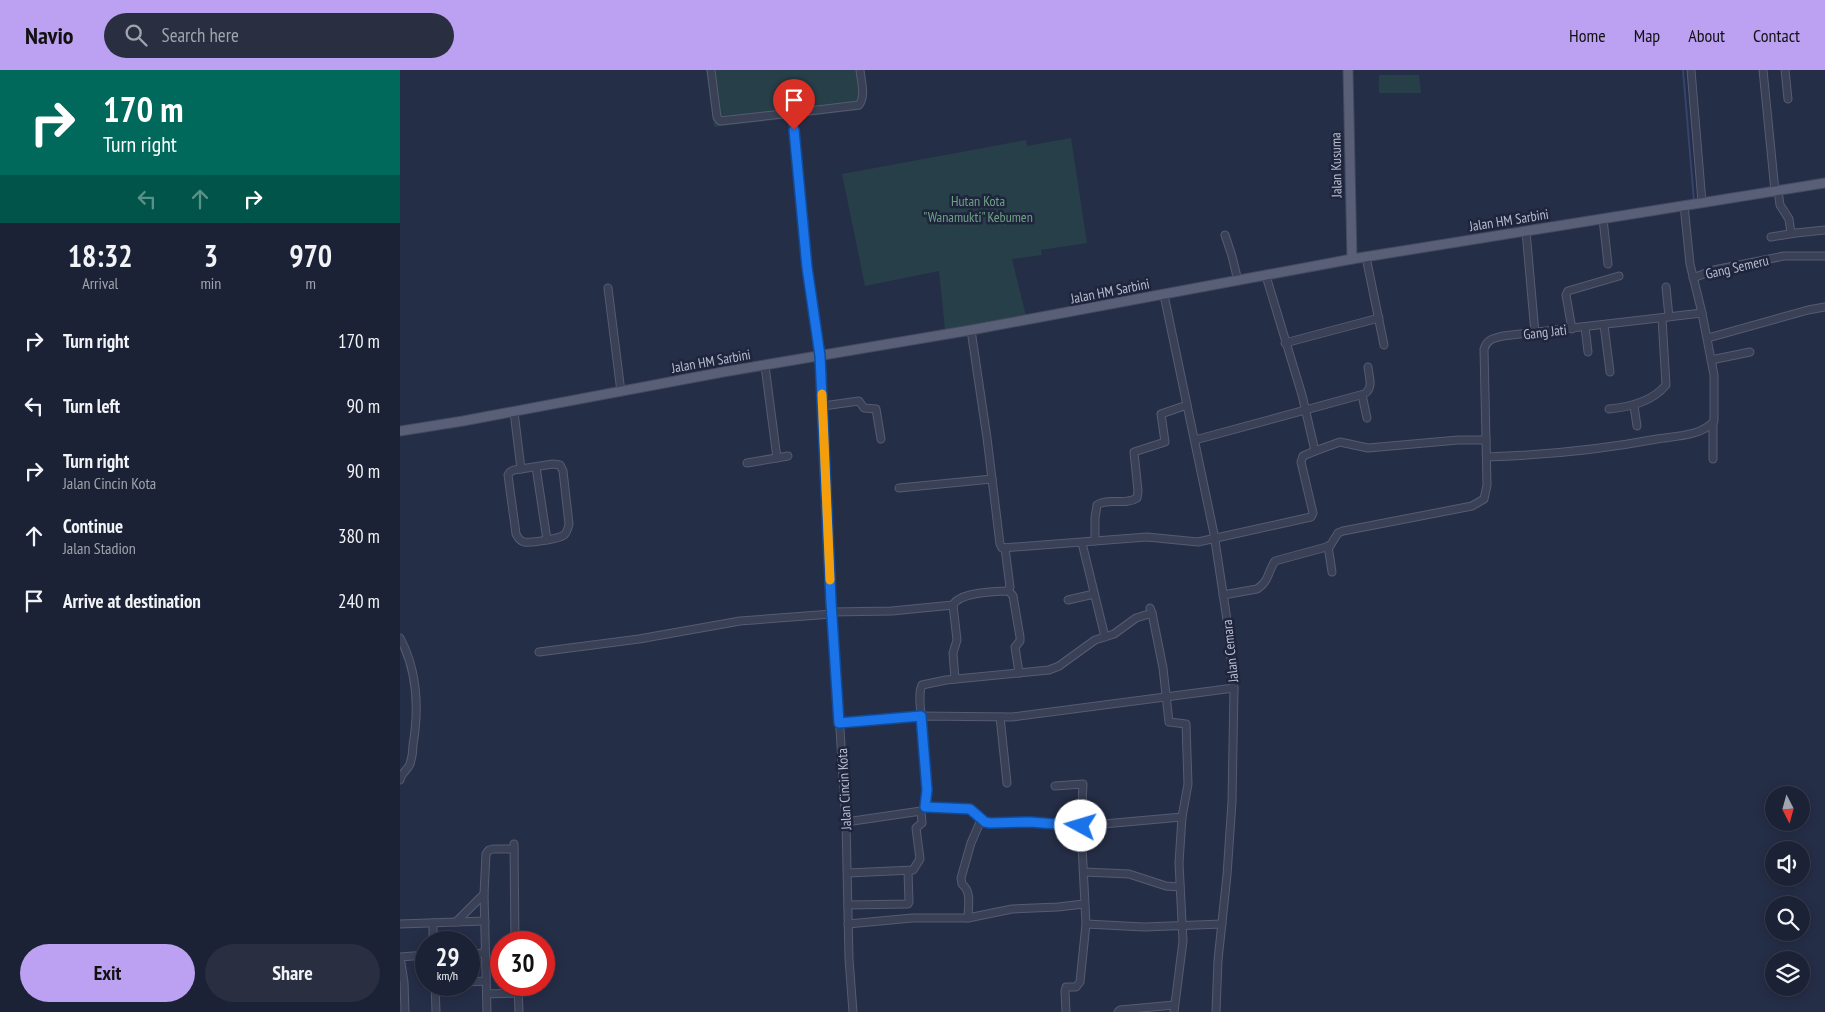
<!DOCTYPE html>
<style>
body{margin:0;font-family:"PT Sans Narrow",sans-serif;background:#292f41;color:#f1f3f6;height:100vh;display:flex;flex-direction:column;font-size:19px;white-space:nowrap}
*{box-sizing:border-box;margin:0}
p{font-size:16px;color:#a0a4ad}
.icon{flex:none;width:28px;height:28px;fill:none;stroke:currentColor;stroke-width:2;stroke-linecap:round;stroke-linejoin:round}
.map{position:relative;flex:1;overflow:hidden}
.side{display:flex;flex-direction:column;background:#1c2235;width:400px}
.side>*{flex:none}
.guide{background:#00695c;color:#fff;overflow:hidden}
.needle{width:32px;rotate:174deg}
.controls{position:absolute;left:1365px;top:716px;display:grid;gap:10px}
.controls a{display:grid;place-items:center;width:45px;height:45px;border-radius:50%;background:#1c2235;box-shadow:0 2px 12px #0003,0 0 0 1px #3a3f50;font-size:25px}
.speed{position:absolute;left:15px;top:861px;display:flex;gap:10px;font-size:25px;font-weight:700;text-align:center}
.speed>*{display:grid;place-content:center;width:65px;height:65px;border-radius:50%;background:#1c2235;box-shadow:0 2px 12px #0003,0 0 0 1px #3a3f50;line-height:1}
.speed small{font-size:12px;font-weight:400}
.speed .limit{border:8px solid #d22;background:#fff;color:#111}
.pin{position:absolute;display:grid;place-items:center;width:42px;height:42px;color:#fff;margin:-51px -21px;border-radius:50% 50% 50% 0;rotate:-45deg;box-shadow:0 0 5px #0007}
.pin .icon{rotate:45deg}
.me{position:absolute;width:55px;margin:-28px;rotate:276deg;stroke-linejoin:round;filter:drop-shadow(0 0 4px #0008)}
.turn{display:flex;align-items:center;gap:18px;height:105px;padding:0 20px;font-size:22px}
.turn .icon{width:65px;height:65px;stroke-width:2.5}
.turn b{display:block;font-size:35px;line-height:42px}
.lanes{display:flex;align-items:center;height:48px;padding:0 20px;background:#0003;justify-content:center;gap:25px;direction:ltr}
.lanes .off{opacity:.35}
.eta{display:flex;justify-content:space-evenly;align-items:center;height:85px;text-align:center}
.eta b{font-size:30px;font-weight:800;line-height:35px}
.button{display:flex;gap:10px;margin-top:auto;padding:10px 20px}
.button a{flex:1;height:58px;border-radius:30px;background:#bca0f2;color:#111;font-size:20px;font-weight:800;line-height:58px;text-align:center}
.button a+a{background:#292f41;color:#f1f3f6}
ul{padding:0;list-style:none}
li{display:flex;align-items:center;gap:15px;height:65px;padding:0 20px}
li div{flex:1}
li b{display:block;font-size:19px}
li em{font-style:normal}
header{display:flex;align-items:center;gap:30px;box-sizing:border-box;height:70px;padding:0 25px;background:#bca0f2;color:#111}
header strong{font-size:24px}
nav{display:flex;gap:28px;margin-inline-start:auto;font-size:18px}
.search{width:350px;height:45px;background:#292f41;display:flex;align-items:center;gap:12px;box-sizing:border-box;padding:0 18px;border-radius:28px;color:#a0a4ad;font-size:19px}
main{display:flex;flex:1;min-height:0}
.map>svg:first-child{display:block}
</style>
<header>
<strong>Navio</strong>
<div class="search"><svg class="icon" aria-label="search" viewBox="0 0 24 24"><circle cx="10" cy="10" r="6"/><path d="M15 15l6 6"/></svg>Search here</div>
<nav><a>Home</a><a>Map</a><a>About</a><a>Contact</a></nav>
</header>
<main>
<section class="side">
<div class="guide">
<div class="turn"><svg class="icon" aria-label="right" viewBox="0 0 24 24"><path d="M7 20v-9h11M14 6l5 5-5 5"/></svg><div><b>170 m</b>Turn right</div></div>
<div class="lanes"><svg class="icon off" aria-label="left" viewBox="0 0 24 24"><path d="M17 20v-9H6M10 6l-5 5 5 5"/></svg><svg class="icon off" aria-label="ahead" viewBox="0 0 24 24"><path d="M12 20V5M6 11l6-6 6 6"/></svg><svg class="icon" aria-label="right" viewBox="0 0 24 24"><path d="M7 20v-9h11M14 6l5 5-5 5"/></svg></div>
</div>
<div class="eta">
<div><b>18:32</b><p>Arrival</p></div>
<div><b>3</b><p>min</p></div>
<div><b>970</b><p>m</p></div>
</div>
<ul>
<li><svg class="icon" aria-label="right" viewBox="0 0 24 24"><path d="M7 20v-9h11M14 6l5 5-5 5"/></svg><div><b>Turn right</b></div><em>170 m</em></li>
<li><svg class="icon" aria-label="left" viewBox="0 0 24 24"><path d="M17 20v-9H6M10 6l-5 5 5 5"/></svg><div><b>Turn left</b></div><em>90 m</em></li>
<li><svg class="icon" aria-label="right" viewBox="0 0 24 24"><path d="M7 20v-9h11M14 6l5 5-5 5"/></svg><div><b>Turn right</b><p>Jalan Cincin Kota</p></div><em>90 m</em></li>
<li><svg class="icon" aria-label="ahead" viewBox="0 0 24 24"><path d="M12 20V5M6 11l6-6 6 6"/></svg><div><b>Continue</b><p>Jalan Stadion</p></div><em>380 m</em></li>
<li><svg class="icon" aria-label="arrive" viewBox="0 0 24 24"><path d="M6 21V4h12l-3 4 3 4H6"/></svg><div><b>Arrive at destination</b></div><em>240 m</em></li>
</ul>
<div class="button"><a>Exit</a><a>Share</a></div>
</section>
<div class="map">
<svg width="1425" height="942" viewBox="0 0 1425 942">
<rect width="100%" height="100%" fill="#252e47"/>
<g fill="#273f48">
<path d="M306 0H457L461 40 314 57Z"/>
<path d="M979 5H1019L1021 23H979Z"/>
<path d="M671 68 687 173 641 180 642 185 612 189 627 250 545 260 539 201 465 216 442 104 626 70 627 76Z"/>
</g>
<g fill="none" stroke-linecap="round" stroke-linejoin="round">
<path stroke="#36436d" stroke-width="2" d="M1283 0 1294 131"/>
<defs>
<g id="minor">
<path d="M311 0 317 47 320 51 392 43"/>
<path d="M1291 0 1302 132"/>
<path d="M1363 0 1375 121"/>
<path d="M1385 0 1388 29"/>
<path d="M1378 120 1380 135 1389 149 1391 163"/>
<path d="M1203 149 1208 194"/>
<path d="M1126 161 1135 263"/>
<path d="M825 165 832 186 838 211"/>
<path d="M1371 167 1396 163 1425 160"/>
<path d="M966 187 984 275"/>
<path d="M866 206 902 325 915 381 940 372 968 378 1058 370H1086"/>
<path d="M1293 208 1314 200 1384 186H1425"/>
<path d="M1266 217 1269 247"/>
<path d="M208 218 221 322"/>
<path d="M764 225 814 464 827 550 834 618 832 732 827 805 818 890 816 942"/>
<path d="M1204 255 1210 302"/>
<path d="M1185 257 1188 282"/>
<path d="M1172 259 1166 225 1168 221 1219 206"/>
<path d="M571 260 587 368 600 474 602 478 747 467 798 472 911 447 913 443 901 392 903 386 915 381"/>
<path d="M1308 268 1408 240 1425 237"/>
<path d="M885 273 979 248"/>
<path d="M1311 290 1350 282"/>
<path d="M365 296 377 388"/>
<path d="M962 325 967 348"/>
<path d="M423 336 459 331 464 338 476 339 481 369"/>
<path d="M1234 336 1237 356"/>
<path d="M1209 339C1230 337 1252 332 1266 315L1262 248"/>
<path d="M114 342 121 399"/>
<path d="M1313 353V389"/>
<path d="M795 370 964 324C974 318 969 307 968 297"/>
<path d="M1087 387C1147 385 1199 380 1257 369 1275 366 1302 366 1314 351V305L1302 243 1290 194 1284 135"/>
<path d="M347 393 388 386"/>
<path d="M153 394 160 395 163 401 169 454C168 458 167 463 164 465 158 469 132 473 124 472 120 471 118 468 116 464L108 405 110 402 114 400Z"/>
<path d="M136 397 147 470"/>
<path d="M499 418 592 409"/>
<path d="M695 471V448L697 435C709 427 725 436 737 428L738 421 734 382 765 372 761 344 787 335"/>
<path d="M682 473 705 567"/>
<path d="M928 476 932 502"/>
<path d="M608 520 613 526 620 567V571L615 577 619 603"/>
<path d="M823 525 857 519C869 512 868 501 875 491L930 476 938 463 943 461 1072 436 1084 429 1087 415 1084 279C1087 269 1094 268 1103 266L1302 243"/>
<path d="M668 530 694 524"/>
<path d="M553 535 557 570 553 583 555 609"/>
<path d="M432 542 492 541 553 535C560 522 593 522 607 521L610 517 605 478"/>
<path d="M752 543 763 598 769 652 786 654 788 714 782 747 779 793 783 871 774 942"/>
<path d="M0 568C17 600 19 639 13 675 13 681 12 688 10 694 7 701 1 703 0 710"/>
<path d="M139 582 239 569 340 551 432 544"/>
<path d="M600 647 607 713"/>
<path d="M439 653 521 646 612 647 834 618"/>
<path d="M655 716 683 714 681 756 686 854 680 912 676 917H666L665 921 666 942"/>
<path d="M525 737C528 712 525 686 523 661 522 649 517 625 522 615L546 610 649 600 659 596 695 570 714 564 736 548 752 543 750 538"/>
<path d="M446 752 521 741 525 737 571 739 581 750 590 753 630 752 681 756 782 747"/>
<path d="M114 774 115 872"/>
<path d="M684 802 729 804 766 816 780 817"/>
<path d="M448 803 513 800 520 789 516 758 522 753 521 741"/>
<path d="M448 835 508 834 509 832 508 801"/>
<path d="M568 848C568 835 572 822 562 814L561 808 571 773 581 750"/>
<path d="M56 852 84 824"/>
<path d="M0 854 85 851"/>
<path d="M448 854 512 848H568L612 839 658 837 684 834"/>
<path d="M686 854 744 857 822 854"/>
<path d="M33 872V853"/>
<path d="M69 884 85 883"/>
<path d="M69 912 86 911"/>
<path d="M35 915 36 942"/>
<path d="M118 915 119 942"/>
<path d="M87 924 118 923"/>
<path d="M5 942 4 912 0 887 26 885"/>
<path d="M87 942 84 824 86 784 89 780 93 779H114"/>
<path d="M453 942 449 889 446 752 431 522 421 286 407 197 392 43 459 35C466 26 461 11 460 0"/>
<path d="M718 942 720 940 774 935"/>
</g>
<g id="major">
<path d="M948 0 952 189"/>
<path d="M0 361 63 351 323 302 571 260 952 189 1425 113"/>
</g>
</defs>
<use href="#minor" stroke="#555b71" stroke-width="9"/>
<use href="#major" stroke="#434a5f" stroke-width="11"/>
<use href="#minor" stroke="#3a4156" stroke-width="7"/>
<use href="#major" stroke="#585f76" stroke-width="9"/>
</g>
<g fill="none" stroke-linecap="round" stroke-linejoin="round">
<defs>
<path id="route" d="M394 60 407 197 420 286 431 532 439 653 521 646 527 720 525 737 570 739 585 752 590 753 630 752 681 756"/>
</defs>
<use href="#route" stroke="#114b97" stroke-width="12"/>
<use href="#route" stroke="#1a73e8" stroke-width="9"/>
<path stroke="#f59e0b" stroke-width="9" d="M422 324 430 510"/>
</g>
<g text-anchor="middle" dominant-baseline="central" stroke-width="5" stroke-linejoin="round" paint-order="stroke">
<g font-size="14" fill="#b8bdcf" stroke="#1e253c">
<text transform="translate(936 95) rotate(-91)">Jalan Kusuma</text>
<text transform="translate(1109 150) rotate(-9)">Jalan HM Sarbini</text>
<text transform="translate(1337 197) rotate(-13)">Gang Semeru</text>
<text transform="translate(710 221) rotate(-11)">Jalan HM Sarbini</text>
<text transform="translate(1145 262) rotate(-7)">Gang Jati</text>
<text transform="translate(311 291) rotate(-10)">Jalan HM Sarbini</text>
<text transform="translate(830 581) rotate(-96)">Jalan Cemara</text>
<text transform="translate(444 719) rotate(-93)">Jalan Cincin Kota</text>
</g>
<g font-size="14" fill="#6ca382" stroke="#1e253c">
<text x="578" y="131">Hutan Kota<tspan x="578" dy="16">"Wanamukti" Kebumen</tspan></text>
</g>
</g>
</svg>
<div class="controls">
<a><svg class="needle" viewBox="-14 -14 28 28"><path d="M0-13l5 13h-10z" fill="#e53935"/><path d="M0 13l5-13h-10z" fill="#a0a4ad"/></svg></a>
<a><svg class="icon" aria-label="sound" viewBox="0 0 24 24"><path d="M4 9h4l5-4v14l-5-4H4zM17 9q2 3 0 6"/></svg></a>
<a><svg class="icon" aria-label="search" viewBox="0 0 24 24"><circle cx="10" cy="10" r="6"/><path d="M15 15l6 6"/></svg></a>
<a><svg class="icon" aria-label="layers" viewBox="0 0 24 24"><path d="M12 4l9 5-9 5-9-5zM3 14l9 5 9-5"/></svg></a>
</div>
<div class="speed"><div>29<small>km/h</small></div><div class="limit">30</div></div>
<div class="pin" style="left:394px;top:60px;background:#d93025"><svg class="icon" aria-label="arrive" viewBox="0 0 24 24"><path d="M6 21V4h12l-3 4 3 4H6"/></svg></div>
<svg class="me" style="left:681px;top:756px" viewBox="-20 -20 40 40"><circle r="19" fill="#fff"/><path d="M0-13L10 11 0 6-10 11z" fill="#1a73e8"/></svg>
</div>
</main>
